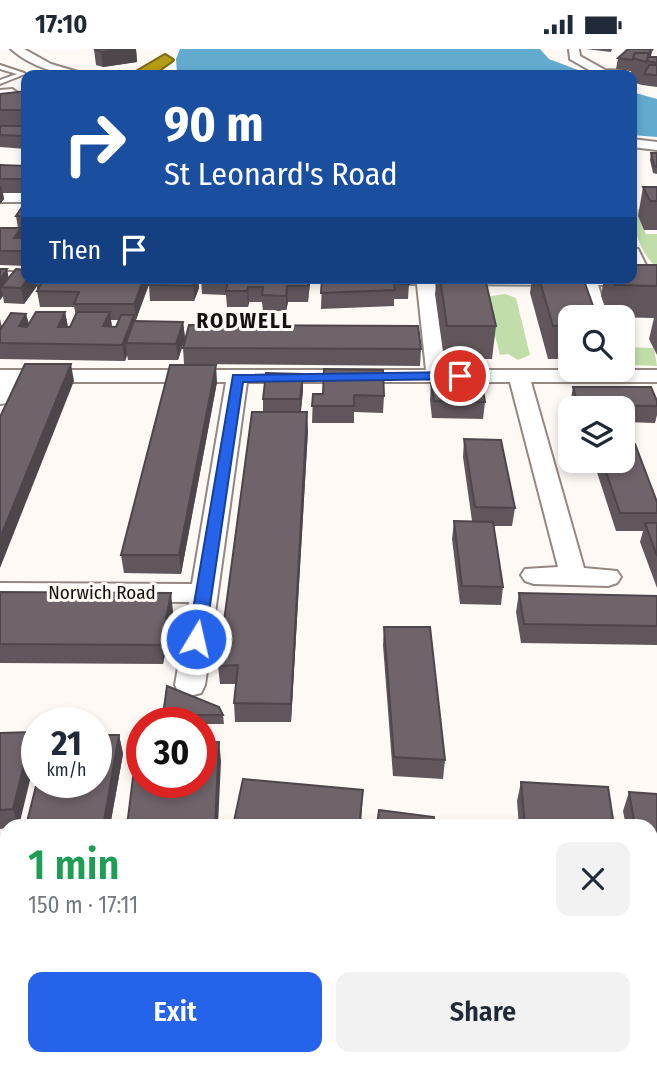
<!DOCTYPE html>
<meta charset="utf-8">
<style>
body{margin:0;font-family:"Fira Sans Condensed",sans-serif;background:#f2f2f3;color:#1f2937;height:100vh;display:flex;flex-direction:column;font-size:26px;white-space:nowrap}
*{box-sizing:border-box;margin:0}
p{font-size:23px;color:#747a83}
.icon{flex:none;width:38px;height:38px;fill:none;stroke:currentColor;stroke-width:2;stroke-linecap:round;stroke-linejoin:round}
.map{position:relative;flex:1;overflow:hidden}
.sheet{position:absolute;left:0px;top:770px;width:658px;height:247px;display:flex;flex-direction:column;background:#fff;border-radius:21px 21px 0 0;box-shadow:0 4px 10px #0003}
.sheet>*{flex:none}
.top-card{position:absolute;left:21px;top:21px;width:616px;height:214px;border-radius:14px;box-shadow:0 4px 10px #0003;background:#1a4fa0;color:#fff;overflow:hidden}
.fabs{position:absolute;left:558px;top:256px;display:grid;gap:14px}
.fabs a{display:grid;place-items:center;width:77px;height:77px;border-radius:14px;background:#fff;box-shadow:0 4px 10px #0003;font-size:35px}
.speed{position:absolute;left:21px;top:658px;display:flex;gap:14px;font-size:35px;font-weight:700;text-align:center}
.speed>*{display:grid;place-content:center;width:91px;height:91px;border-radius:50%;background:#fff;box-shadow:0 4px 10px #0003;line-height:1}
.speed small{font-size:18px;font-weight:400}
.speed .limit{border:10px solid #d22;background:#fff;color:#111}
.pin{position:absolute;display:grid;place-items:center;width:60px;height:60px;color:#fff;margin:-30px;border:4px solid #fff;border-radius:50%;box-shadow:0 2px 7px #0007}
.me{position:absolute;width:77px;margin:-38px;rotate:9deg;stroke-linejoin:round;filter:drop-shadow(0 0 5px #0008)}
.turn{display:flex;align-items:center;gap:24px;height:147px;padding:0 28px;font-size:32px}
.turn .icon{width:91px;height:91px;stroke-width:2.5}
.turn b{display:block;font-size:49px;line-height:60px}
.then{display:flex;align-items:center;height:66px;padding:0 28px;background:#0003;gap:14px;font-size:26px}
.round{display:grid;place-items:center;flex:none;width:74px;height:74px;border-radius:14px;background:#f2f2f3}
.overview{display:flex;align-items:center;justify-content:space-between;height:119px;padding:0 28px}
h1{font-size:42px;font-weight:600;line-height:52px;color:#1e9e55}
.cta{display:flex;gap:14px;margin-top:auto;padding:14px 28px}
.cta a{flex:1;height:80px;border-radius:14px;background:#2563eb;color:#fff;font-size:28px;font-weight:600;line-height:80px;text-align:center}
.cta a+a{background:#f2f2f3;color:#1f2937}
.status{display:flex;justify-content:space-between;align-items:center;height:49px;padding:0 35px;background:#fff;direction:ltr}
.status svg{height:19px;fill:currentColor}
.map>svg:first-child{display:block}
</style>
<div class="status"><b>17:10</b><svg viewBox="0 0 49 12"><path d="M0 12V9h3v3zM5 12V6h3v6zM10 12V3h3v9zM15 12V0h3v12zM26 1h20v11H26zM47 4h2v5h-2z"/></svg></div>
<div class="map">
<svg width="657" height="1016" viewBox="0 0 657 1016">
<rect width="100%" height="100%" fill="#fff9f6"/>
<g fill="#c1deaa">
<path d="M632 160 657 161 638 167 646 185H657V218C642 208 632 177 632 160Z"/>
<path d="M505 245 516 249 530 306 518 311 508 305 500 306 485 248Z"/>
<path d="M623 298 654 299 657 317 634 316 624 312Z"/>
</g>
<g fill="#62aace">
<path d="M180 0H540L549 10 591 26H180L177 24 176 10Z"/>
<path d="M632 43 657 50V88L632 86Z"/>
</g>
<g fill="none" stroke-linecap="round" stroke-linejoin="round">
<defs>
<g id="lane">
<path d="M0 16 24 24 25 25 0 35V31L17 25 0 20Z"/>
<rect x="337" y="1010" width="20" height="6"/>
</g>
<g id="street">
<path d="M11 0H24L51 15 88 26C61 27 31 18 11 0Z"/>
<path d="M569 0H579L580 7 605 21 657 23V31L632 29V26H598L570 10Z"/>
<path d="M0 41 12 40 18 44 0 49Z"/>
<path d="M632 90 657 93V101L632 98Z"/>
<rect x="0" y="143" width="26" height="10"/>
<path d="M632 199 638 200 651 226H657V236H598L608 268H589L580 236 435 235 446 321H657V333H531L584 519 617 522 621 528 617 534 608 537 534 535 525 532 521 526 525 520 558 518 510 333H247L205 636 201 644 190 647 179 644 175 636 189 553 0 552V534L192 535 226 333H18L8 354 0 355V321H426L417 235 362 234 353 229H632Z"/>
<path d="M0 223H26V229H34L26 233H0Z"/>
<rect x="0" y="827" width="7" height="32"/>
<path d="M651 885 657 886V922L651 921Z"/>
<path d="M651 921 657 924V986L651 983Z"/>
</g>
<path id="highway" d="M165 6 173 11 152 26H131Z"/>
</defs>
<use href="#lane" stroke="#948781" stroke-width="4"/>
<use href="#street" stroke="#948781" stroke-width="4"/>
<use href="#highway" stroke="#7d6b14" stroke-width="4"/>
<use href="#lane" fill="#fff" fill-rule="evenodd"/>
<use href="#street" fill="#fff" fill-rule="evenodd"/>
<use href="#highway" fill="#b49c16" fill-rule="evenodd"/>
</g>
<g fill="#60565c" fill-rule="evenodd">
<path d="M94 0H136L137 13 103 18 96 16Z"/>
<path d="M586 0H612L611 3Z"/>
<path d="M652 1 651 8H657V38L642 36 632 33V26H630L631 22 616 20 618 9Z"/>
<path d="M26 42V100L0 98V45Z"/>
<path d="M651 104H657V125L653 124 650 111Z"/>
<path d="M0 116 26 117V144H3L4 150 0 155Z"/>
<path d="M643 138H657V181H644L638 167Z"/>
<path d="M26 152V217L0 216V179H18L16 167Z"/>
<path d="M657 216V306L649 290 654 269 609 268 601 247 604 229H632Z"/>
<path d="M0 220H7L8 229H36V231L149 229 136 271H135V272L183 273 185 289 178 311H128L127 306 125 312 0 310V270L2 278 26 265 29 275 65 263 68 278H70L76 266 74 258H40L37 242V237L24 255 4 254 3 247 0 251ZM111 271H119L116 278H112Z"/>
<path d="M151 229H198L199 239 194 252H150L149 236Z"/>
<path d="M201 229 310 233 308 253H288L286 262H263L262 253H249L248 258H227L226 246 202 245Z"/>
<path d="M322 229 409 235 408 250H394V257L321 260Z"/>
<path d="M437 229H485L496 277 492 310H444L435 245Z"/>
<path d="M532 229H583L570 268V310H548L530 244Z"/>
<path d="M183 299 421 300 420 317 184 315Z"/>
<path d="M217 333 181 525 124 524 121 506Z"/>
<path d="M431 334 485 353 483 370 432 369 430 351Z"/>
<path d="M573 338 657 352V366L655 374 623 373V359H571L570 355Z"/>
<path d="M303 341 301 363 308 381 291 673H235L234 654 236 635H220L218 617 263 363V350Z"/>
<path d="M313 345 384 347 383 364 354 363V374H312Z"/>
<path d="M464 390 515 459 512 477H494L503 538 501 556 460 555 452 490 454 472H472L463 408Z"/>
<path d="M593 411H623L657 464V539L640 493 643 482H616Z"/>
<path d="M0 543 173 563 163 615 0 614Z"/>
<path d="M519 544 657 547V596L521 594 516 563Z"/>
<path d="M384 578 445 711 443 730 393 727 383 596Z"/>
<path d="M163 666H223L224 675H201V674H164Z"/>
<path d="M0 684 19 777H7V779L0 780Z"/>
<path d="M119 686 123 705 110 777H28L27 773Z"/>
<path d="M521 733 614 777H519L517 752Z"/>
<path d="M629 743 657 745V815H651V777H626L623 762Z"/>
<rect x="0" y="862" width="7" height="127"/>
<path d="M96 1010H119L96 1012Z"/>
<path d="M483 1010H619L620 1016H483Z"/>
</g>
<g fill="#4e464b">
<path d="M122 0H136L137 13 103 18 101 3Z"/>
<path d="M652 1 650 11 647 12 644 25 647 12 645 7Z"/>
<path d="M1 136 4 150 0 155V138Z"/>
<path d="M21 179 24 194 17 203 14 189Z"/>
<path d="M7 220 10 236 1 238 3 247 0 251V231Z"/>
<path d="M28 229H36L37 237 24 255 21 239Z"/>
<path d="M144 229H149L150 233 136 271 134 255Z"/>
<path d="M195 229H198L199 239 194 252 193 237Z"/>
<path d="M309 229H310V233L308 253Z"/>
<path d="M287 237 288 253 286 262V247Z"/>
<path d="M248 238 249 253 248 258 247 242Z"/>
<path d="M65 263 68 279 58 278Z"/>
<path d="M110 263 112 279 103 277Z"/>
<path d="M26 265 30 280 19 277Z"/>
<path d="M134 266 136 282 126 294 127 306 125 312 122 296Z"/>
<path d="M183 273 185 289 178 311 176 295Z"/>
<path d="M71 315 74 332 0 519V489Z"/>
<path d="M216 316 217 333 181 525 179 506Z"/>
<path d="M303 325V341L300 367V350Z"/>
<path d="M307 363 308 381 291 673V655Z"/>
<path d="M171 544 173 563 163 615 161 596Z"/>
<path d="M32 683 37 702 19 777H18L13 760Z"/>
<path d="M119 686 123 705 110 777H105L104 772Z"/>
<path d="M219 693 221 712 218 777H215Z"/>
<path d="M363 741 361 777H359Z"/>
<path d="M7 956V978L4 971Z"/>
</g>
<g fill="#70646b" stroke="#4e464b" stroke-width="2">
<path d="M94 0H122L101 3Z"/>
<path d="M628 0H648L652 1 649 4H635L633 11 618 9Z"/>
<path d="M635 4H649L646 13 633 9Z"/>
<path d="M648 8H657V14L647 12Z"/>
<path d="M649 16H657V26L644 25Z"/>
<path d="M26 42V61H0V45Z"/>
<path d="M0 77H26V87L0 86Z"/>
<path d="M651 104H657V118L654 117Z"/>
<path d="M0 116 26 117V130H0Z"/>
<path d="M643 138H657V152H650Z"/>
<path d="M26 152V167H16Z"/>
<path d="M0 179H21L14 189H21L26 181V202H0Z"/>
<path d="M632 216H657V237L615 236 612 229H632Z"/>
<path d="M0 220H7L0 231Z"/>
<path d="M16 220 26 221V229H28L21 239 1 238Z"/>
<path d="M37 229H144L134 255H74L79 243 37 242 43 232 36 231Z"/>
<path d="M151 229H195L193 237 149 236Z"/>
<path d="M201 229H309L308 237H287L286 247 262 246 263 238H248L247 242H226L228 230Z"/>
<path d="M322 229H408L409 235 394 234 395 241 321 244Z"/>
<path d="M440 229H485L496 277H447Z"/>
<path d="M539 229H583L597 268H570V277H553Z"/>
<path d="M36 263H65L58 278H70L77 263H110L103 277 116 278 121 266H134L122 296 0 294V281L11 264 26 265 19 277 27 278Z"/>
<path d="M134 272 183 273 176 295 126 294Z"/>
<path d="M189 276 418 277 421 300 183 299Z"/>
<path d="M25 315H71L0 489V368Z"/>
<path d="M170 316H216L179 506H121Z"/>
<path d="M324 320 383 321 384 347 354 346V357H312L313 345H323Z"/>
<path d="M266 324 303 325 300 350H263Z"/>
<path d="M431 334H482L485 353 434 352Z"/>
<path d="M573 338H651L657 352V357L578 356Z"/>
<path d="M252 363H307L291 655 234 654 238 616 218 617Z"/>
<path d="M464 390 501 391 515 459 475 458Z"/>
<path d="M623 395H635L657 453V464H620L602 411H623Z"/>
<path d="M454 472 493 473 503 538 462 537Z"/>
<path d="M645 474H657V507Z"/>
<path d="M0 543 171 544 161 596 0 595Z"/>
<path d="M519 544 657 547V577L524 575Z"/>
<path d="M384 578H430L445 711 394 708Z"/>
<path d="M167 637 219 658 223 666H163Z"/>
<path d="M32 683 13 760 0 761V684Z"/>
<path d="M96 686H119L104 772 27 773 37 733H96Z"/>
<path d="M219 693 215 777H127L137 696H142V733H201V694Z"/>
<path d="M243 730 363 741 359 777H233Z"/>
<path d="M521 733 608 738 614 777 525 776Z"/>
<path d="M629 743 657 745V796H651V777H635Z"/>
<path d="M379 761 434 768 433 777H377Z"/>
<path d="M0 862H7V956L4 971 0 972Z"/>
<path d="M488 1010H619L620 1016H488Z"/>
</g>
<path fill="#2563eb" stroke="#184099" stroke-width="2" d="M460 323 465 325V330L243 333 205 590 203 594H190L188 590 233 326Z"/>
<g text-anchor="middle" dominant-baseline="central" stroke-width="6" stroke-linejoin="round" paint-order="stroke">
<g font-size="19" fill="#16110f" stroke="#fff9f6">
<text x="102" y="543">Norwich Road</text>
</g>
<g font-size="21" font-weight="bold" letter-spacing="2" fill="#16110f" stroke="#fff9f6">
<text x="245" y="272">RODWELL</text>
</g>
</g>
</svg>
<div class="fabs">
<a><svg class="icon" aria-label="search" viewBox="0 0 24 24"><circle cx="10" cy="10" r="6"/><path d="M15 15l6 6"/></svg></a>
<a><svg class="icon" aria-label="layers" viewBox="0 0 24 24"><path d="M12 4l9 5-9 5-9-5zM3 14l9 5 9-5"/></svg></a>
</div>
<div class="speed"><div>21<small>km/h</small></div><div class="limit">30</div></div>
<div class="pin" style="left:460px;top:327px;background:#d93025"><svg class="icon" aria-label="arrive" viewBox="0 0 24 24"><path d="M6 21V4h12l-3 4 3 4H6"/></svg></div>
<svg class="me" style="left:196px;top:590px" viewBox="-20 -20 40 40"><circle r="17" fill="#2563eb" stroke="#fff" stroke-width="3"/><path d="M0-11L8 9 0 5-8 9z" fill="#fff"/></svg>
<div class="top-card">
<div class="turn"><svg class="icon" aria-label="right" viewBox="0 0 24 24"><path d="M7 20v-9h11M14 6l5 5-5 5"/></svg><div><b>90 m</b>St Leonard's Road</div></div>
<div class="then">Then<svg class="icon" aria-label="arrive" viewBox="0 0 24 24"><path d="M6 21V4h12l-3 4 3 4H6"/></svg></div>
</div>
<section class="sheet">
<div class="overview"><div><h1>1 min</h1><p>150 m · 17:11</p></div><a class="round"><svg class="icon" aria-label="close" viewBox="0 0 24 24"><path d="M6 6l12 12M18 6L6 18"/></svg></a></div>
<div class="cta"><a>Exit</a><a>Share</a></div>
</section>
</div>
